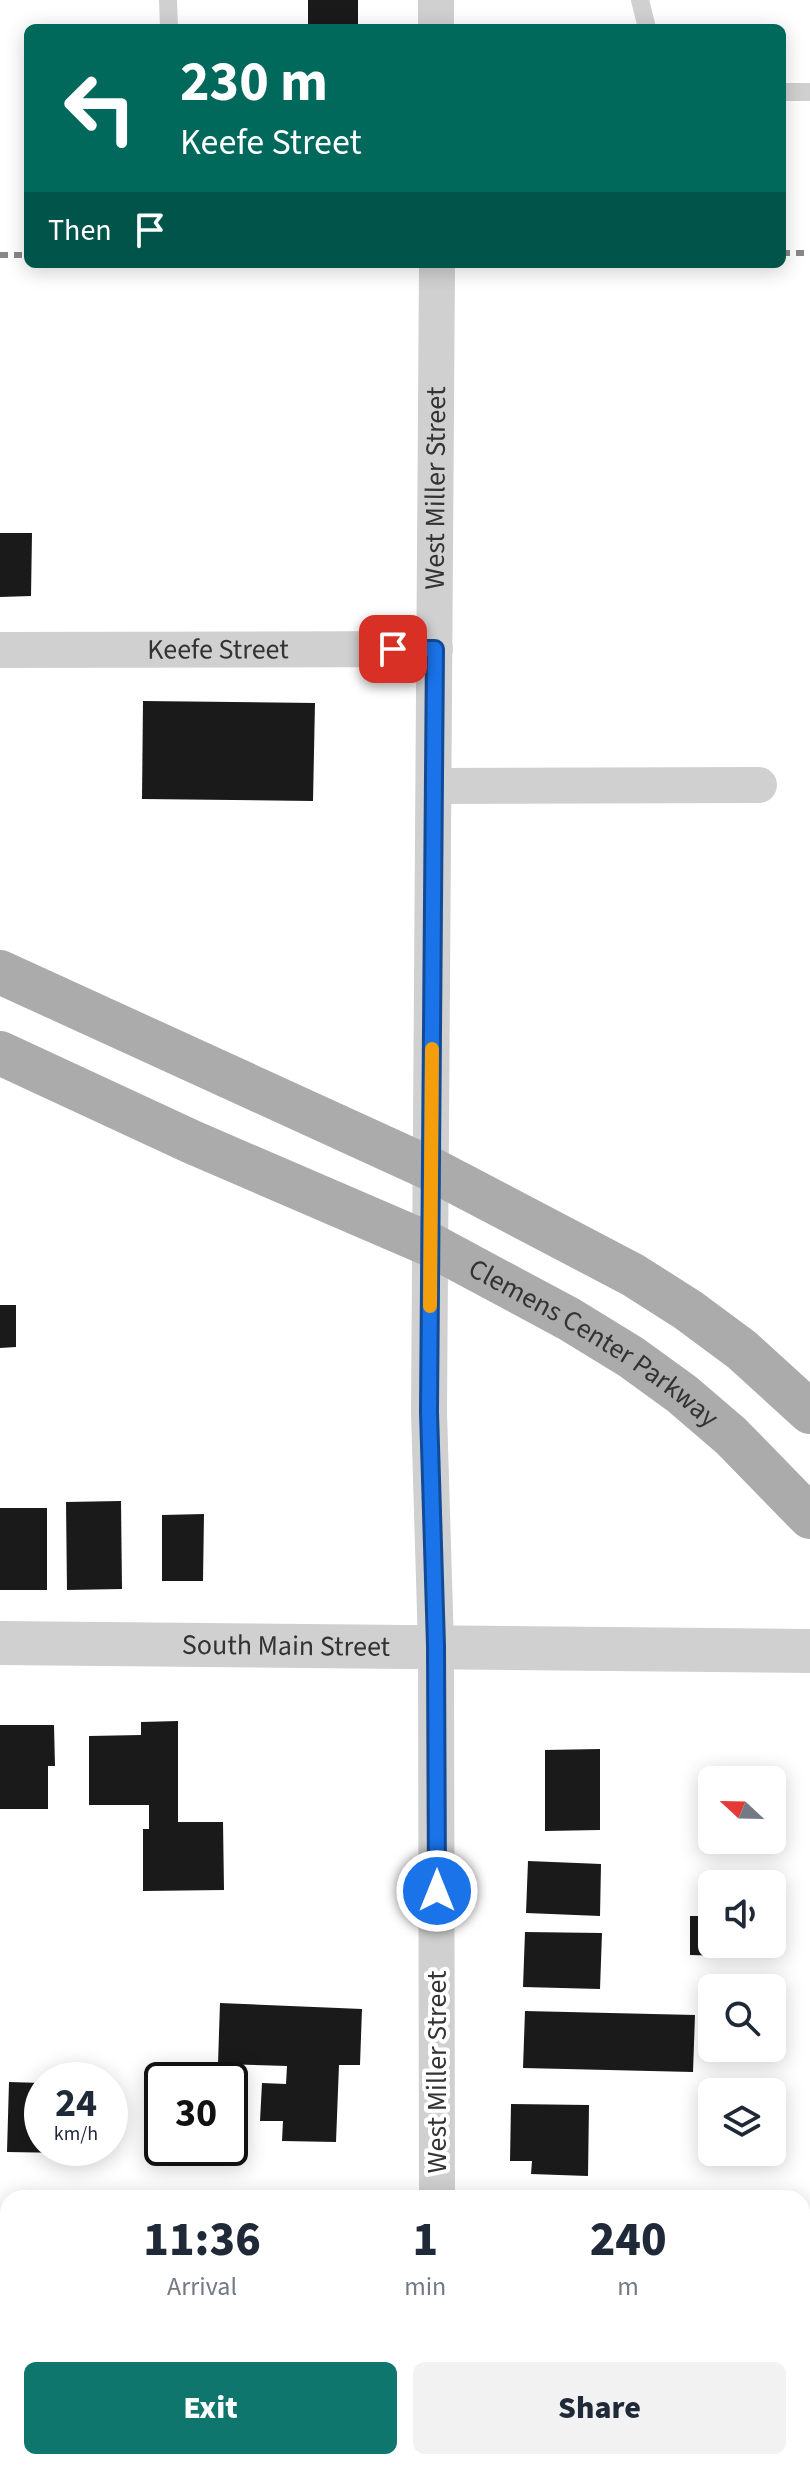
<!DOCTYPE html>
<style>
body{margin:0;font-family:"Source Sans 3",sans-serif;background:#f2f2f3;color:#1f2937;height:100vh;display:flex;flex-direction:column;font-size:30px;white-space:nowrap}
*{box-sizing:border-box;margin:0}
p{font-size:26px;color:#747a83}
.icon{flex:none;width:44px;height:44px;fill:none;stroke:currentColor;stroke-width:2;stroke-linecap:round;stroke-linejoin:round}
.map{position:relative;flex:1;overflow:hidden}
.details{position:absolute;left:0px;top:2190px;width:810px;height:280px;display:flex;flex-direction:column;background:#fff;border-radius:24px 24px 0 0;box-shadow:0 4px 20px #0003}
.details>*{flex:none}
.banner{position:absolute;left:24px;top:24px;width:762px;height:244px;border-radius:12px;box-shadow:0 4px 20px #0003;background:#00695c;color:#fff;overflow:hidden}
.needle{width:52px;rotate:292deg}
.controls{position:absolute;left:698px;top:1766px;display:grid;gap:16px}
.controls a{display:grid;place-items:center;width:88px;height:88px;border-radius:12px;background:#fff;box-shadow:0 4px 20px #0003;font-size:40px}
.speed{position:absolute;left:24px;top:2062px;display:flex;gap:16px;font-size:40px;font-weight:700;text-align:center}
.speed>*{display:grid;place-content:center;width:104px;height:104px;border-radius:50%;background:#fff;box-shadow:0 4px 20px #0003;line-height:1}
.speed small{font-size:20px;font-weight:400}
.speed .limit{border:4px solid #111;border-radius:12px;background:#fff;color:#111}
.pin{position:absolute;display:grid;place-items:center;width:68px;height:68px;color:#fff;margin:-34px;border-radius:16px;box-shadow:0 4px 12px #0006}
.me{position:absolute;width:88px;margin:-44px;rotate:0deg;stroke-linejoin:round;filter:drop-shadow(0 0 6px #0008)}
.turn{display:flex;align-items:center;gap:28px;height:168px;padding:0 24px;font-size:36px}
.turn .icon{width:104px;height:104px;stroke-width:2.5}
.turn b{display:block;font-size:56px;line-height:68px}
.then{display:flex;align-items:center;height:76px;padding:0 24px;background:#0003;gap:16px;font-size:30px}
.eta{display:flex;justify-content:space-evenly;align-items:center;height:136px;text-align:center}
.eta b{font-size:48px;font-weight:800;line-height:56px}
.primary-button{display:flex;gap:16px;margin-top:auto;padding:16px 24px}
.primary-button a{flex:1;height:92px;border-radius:12px;background:#0f766e;color:#fff;font-size:32px;font-weight:800;line-height:92px;text-align:center}
.primary-button a+a{background:#f2f2f3;color:#1f2937}
.map>svg:first-child{display:block}
</style>
<div class="map">
<svg width="810" height="2470" viewBox="0 0 810 2470">
<rect width="100%" height="100%" fill="#fff"/>
<g fill="#1a1a1a">
<rect x="308" y="0" width="50" height="28"/>
<path d="M0 533H32L31 596 0 597Z"/>
<path d="M143 701 315 703 313 801 142 799Z"/>
<path d="M0 1305H16V1347L0 1348Z"/>
<path d="M121 1501 122 1589 67 1590 66 1502Z"/>
<rect x="0" y="1508" width="47" height="82"/>
<path d="M204 1514 203 1581H162V1515Z"/>
<path d="M178 1721V1822H223L224 1890 143 1891V1829H149V1805H89V1736L141 1735V1722Z"/>
<path d="M0 1725H54L55 1766H48V1809H0Z"/>
<path d="M600 1749V1830L545 1831V1750Z"/>
<path d="M528 1861 601 1864 600 1916 526 1913Z"/>
<path d="M690 1916H712V1944H728V1956L690 1955Z"/>
<path d="M525 1932 602 1933 600 1989 523 1987Z"/>
<path d="M220 2003 362 2009 360 2065H339L336 2142 282 2141 283 2121H260L262 2083 286 2084 287 2066 218 2064Z"/>
<path d="M525 2011 695 2015 693 2072 523 2068Z"/>
<path d="M9 2082 42 2083V2148H67V2153L7 2152Z"/>
<path d="M511 2104 589 2105 588 2176 531 2174 532 2161H510Z"/>
<path d="M802 2217H810V2276L802 2275Z"/>
<path d="M0 2366H8V2401L0 2400Z"/>
<path d="M2 2419H8V2453H0Z"/>
<rect x="571" y="2462" width="136" height="8"/>
</g>
<g fill="none" stroke-linecap="round" stroke-linejoin="round">
<g stroke="#d0d0d0" stroke-width="18">
<path d="M168 0 169 28"/>
<path d="M640 0 647 28"/>
<path d="M782 92H810"/>
</g>
<g stroke="#d0d0d0" stroke-width="36">
<path d="M436 0V28"/>
<path id="s1" d="M0 650 435 649"/>
<path d="M435 786 759 785"/>
<path id="s2" d="M437 2198 436 1646 429 1412 437 264"/>
<path d="M802 2299H810"/>
<path d="M439 2462V2470"/>
</g>
<path stroke="#d0d0d0" stroke-width="44" id="s3" d="M0 1643 810 1651"/>
<g stroke="#ababab" stroke-width="44">
<path d="M0 972 431 1169 633 1275 688 1310 742 1350 810 1412"/>
<path id="s4" d="M0 1053 192 1142 431 1245 569 1319 631 1357 682 1394 731 1436 810 1517"/>
</g>
<g stroke="#888" stroke-width="6" stroke-dasharray="8 6" stroke-linecap="butt">
<path d="M782 253H810"/>
<path d="M0 255H28"/>
</g>
</g>
<g fill="none" stroke-linecap="round" stroke-linejoin="round">
<defs>
<path id="route" d="M393 649H435L429 1412 436 1646 437 1891"/>
</defs>
<use href="#route" stroke="#114b97" stroke-width="20"/>
<use href="#route" stroke="#1a73e8" stroke-width="14"/>
<path stroke="#f59e0b" stroke-width="14" d="M430 1306 432 1049"/>
</g>
<g text-anchor="middle" dominant-baseline="central" stroke-width="8" stroke-linejoin="round" paint-order="stroke">
<g font-size="28" fill="#333" stroke="#fff">
<text stroke="none"><textPath href="#s2" startOffset="1710">West Miller Street</textPath></text>
<text stroke="none"><textPath href="#s1" startOffset="218">Keefe Street</textPath></text>
<text stroke="none"><textPath href="#s4" startOffset="662">Clemens Center Parkway</textPath></text>
<text stroke="none"><textPath href="#s3" startOffset="286">South Main Street</textPath></text>
<text transform="translate(437 2072) rotate(-90)">West Miller Street</text>
</g>
</g>
</svg>
<div class="controls">
<a><svg class="needle" viewBox="-14 -14 28 28"><path d="M0-13l5 13h-10z" fill="#e53935"/><path d="M0 13l5-13h-10z" fill="#747a83"/></svg></a>
<a><svg class="icon" aria-label="sound" viewBox="0 0 24 24"><path d="M4 9h4l5-4v14l-5-4H4zM17 9q2 3 0 6"/></svg></a>
<a><svg class="icon" aria-label="search" viewBox="0 0 24 24"><circle cx="10" cy="10" r="6"/><path d="M15 15l6 6"/></svg></a>
<a><svg class="icon" aria-label="layers" viewBox="0 0 24 24"><path d="M12 4l9 5-9 5-9-5zM3 14l9 5 9-5"/></svg></a>
</div>
<div class="speed"><div>24<small>km/h</small></div><div class="limit">30</div></div>
<div class="pin" style="left:393px;top:649px;background:#d93025"><svg class="icon" aria-label="arrive" viewBox="0 0 24 24"><path d="M6 21V4h12l-3 4 3 4H6"/></svg></div>
<svg class="me" style="left:437px;top:1891px" viewBox="-20 -20 40 40"><circle r="17" fill="#1a73e8" stroke="#fff" stroke-width="3"/><path d="M0-11L8 9 0 5-8 9z" fill="#fff"/></svg>
<div class="banner">
<div class="turn"><svg class="icon" aria-label="left" viewBox="0 0 24 24"><path d="M17 20v-9H6M10 6l-5 5 5 5"/></svg><div><b>230 m</b>Keefe Street</div></div>
<div class="then">Then<svg class="icon" aria-label="arrive" viewBox="0 0 24 24"><path d="M6 21V4h12l-3 4 3 4H6"/></svg></div>
</div>
<section class="details">
<div class="eta">
<div><b>11:36</b><p>Arrival</p></div>
<div><b>1</b><p>min</p></div>
<div><b>240</b><p>m</p></div>
</div>
<div class="primary-button"><a>Exit</a><a>Share</a></div>
</section>
</div>
